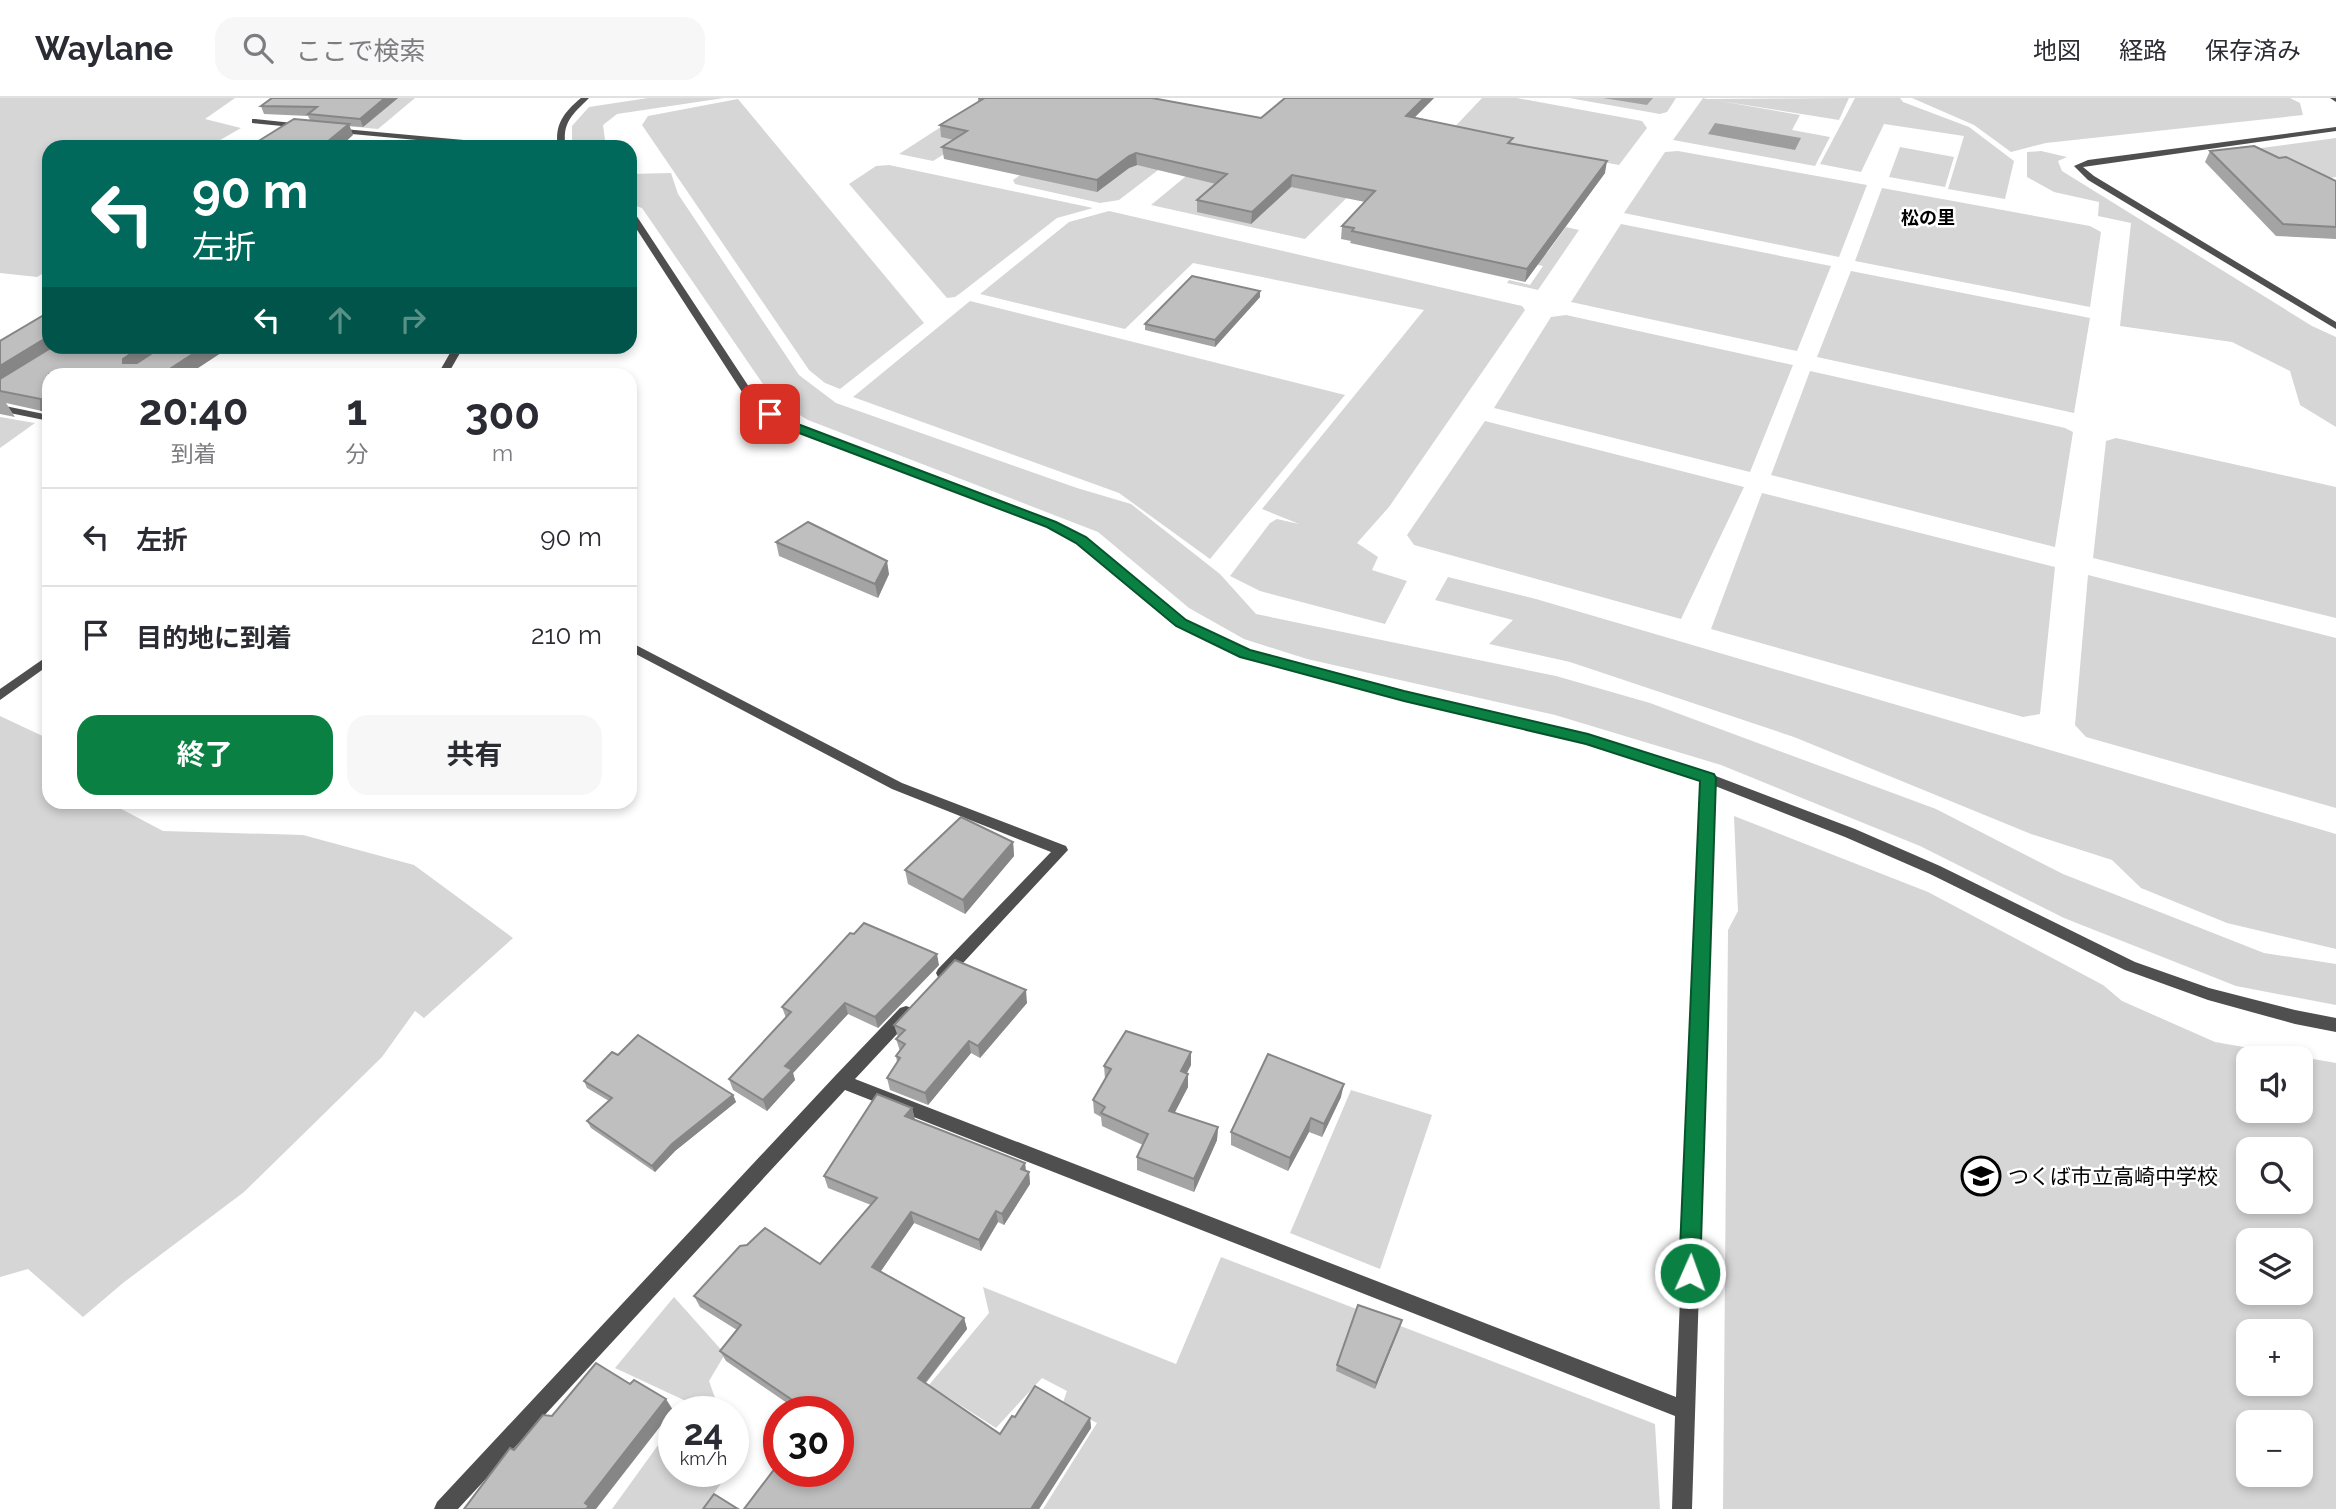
<!DOCTYPE html>
<html lang="ja">
<meta charset="utf-8">
<style>
body{margin:0;font-family:Raleway,"Noto Sans JP",sans-serif;background:#f7f7f7;color:#2b2b33;height:100vh;display:flex;flex-direction:column;font-size:26px;white-space:nowrap}
*{box-sizing:border-box;margin:0}
p{font-size:23px;color:#7c7c81}
.icon{flex:none;width:38px;height:38px;fill:none;stroke:currentColor;stroke-width:2;stroke-linecap:round;stroke-linejoin:round}
.map{position:relative;flex:1;overflow:hidden}
.drawer{position:absolute;left:42px;top:270px;width:595px;height:441px;display:flex;flex-direction:column;background:#fff;border-radius:21px;box-shadow:0 4px 10px #0003}
.drawer>*{flex:none}
.guide{position:absolute;left:42px;top:42px;width:595px;height:214px;border-radius:21px;box-shadow:0 4px 10px #0003;background:#00695c;color:#fff;overflow:hidden}
.tools{position:absolute;left:2236px;top:948px;display:grid;gap:14px}
.tools a{display:grid;place-items:center;width:77px;height:77px;border-radius:14px;background:#fff;box-shadow:0 4px 10px #0003;font-size:35px}
.speed{position:absolute;left:658px;top:1298px;display:flex;gap:14px;font-size:35px;font-weight:700;text-align:center}
.speed>*{display:grid;place-content:center;width:91px;height:91px;border-radius:50%;background:#fff;box-shadow:0 4px 10px #0003;line-height:1}
.speed small{font-size:18px;font-weight:400}
.speed .limit{border:10px solid #d22;background:#fff;color:#111}
.pin{position:absolute;display:grid;place-items:center;width:60px;height:60px;color:#fff;margin:-30px;border-radius:14px;box-shadow:0 4px 10px #0006}
.me{position:absolute;width:77px;margin:-38px;rotate:2deg;stroke-linejoin:round;filter:drop-shadow(0 0 5px #0008)}
.turn{display:flex;align-items:center;gap:24px;height:147px;padding:0 35px;font-size:32px}
.turn .icon{width:91px;height:91px;stroke-width:2.5}
.turn b{display:block;font-size:49px;line-height:60px}
.lanes{display:flex;align-items:center;height:66px;padding:0 35px;background:#0003;justify-content:center;gap:35px;direction:ltr}
.lanes .off{opacity:.35}
.eta{display:flex;justify-content:space-evenly;align-items:center;height:119px;text-align:center}
.eta b{font-size:42px;font-weight:700;line-height:49px}
.cta{display:flex;gap:14px;margin-top:auto;padding:14px 35px}
.cta a{flex:1;height:80px;border-radius:21px;background:#0b8043;color:#fff;font-size:28px;font-weight:700;line-height:80px;text-align:center}
.cta a+a{background:#f7f7f7;color:#2b2b33}
ul{padding:0;list-style:none}
li{display:flex;align-items:center;gap:21px;height:98px;padding:0 35px;border-top:2px solid #e1e1e2}
li div{flex:1}
li b{display:block;font-size:26px}
li em{font-style:normal}
header{display:flex;align-items:center;gap:42px;box-sizing:border-box;height:98px;padding:0 35px;background:#fff;border-bottom:2px solid #e1e1e2}
header strong{font-size:33px}
nav{display:flex;gap:38px;margin-inline-start:auto;font-size:24px}
.search{width:490px;height:63px;background:#f7f7f7;display:flex;align-items:center;gap:18px;box-sizing:border-box;padding:0 24px;border-radius:21px;color:#7c7c81;font-size:26px}
.map>svg:first-child{display:block}
</style>
<header>
<strong>Waylane</strong>
<div class="search"><svg class="icon" aria-label="search" viewBox="0 0 24 24"><circle cx="10" cy="10" r="6"/><path d="M15 15l6 6"/></svg>ここで検索</div>
<nav><a>地図</a><a>経路</a><a>保存済み</a></nav>
</header>
<div class="map">
<svg width="2336" height="1411" viewBox="0 0 2336 1411">
<rect width="100%" height="100%" fill="#fff"/>
<g fill="#d6d6d6" fill-rule="evenodd">
<path d="M0 0H235L205 21 241 30 208 49H49V172L37 179 0 175Z"/>
<path d="M366 0H415L378 31 336 27Z"/>
<path d="M648 0H724L617 16 603 27 605 42 610 49H576L572 41V28L589 9Z"/>
<path d="M1482 0H1517L1642 23 1647 30 1619 67 1448 36Z"/>
<path d="M1569 0H1676L1667 14 1660 16Z"/>
<path d="M1703 0 1707 1 1849 0 1839 22 1714 2 1800 17 1792 32 1830 39 1815 68 1673 42Z"/>
<path d="M1855 0H1900L1903 4 1969 29 2014 63 2005 101 1948 91 1964 38 1884 26 1861 74 1820 66Z"/>
<path d="M1912 0H2290L2300 5 2303 17 2046 45 2011 54 1974 27Z"/>
<path d="M738 1 924 225 840 291 825 285 809 272 642 27 648 18Z"/>
<path d="M961 16 997 23 933 63 899 56Z"/>
<path d="M1094 24 1196 43 1119 102 1100 105 1015 86 1013 82Z"/>
<path d="M1242 32 1386 61 1305 141 1151 107Z"/>
<path d="M2336 40V79L2318 82 2254 51Z"/>
<path d="M1900 49 1954 59 1945 89 1889 79Z"/>
<path d="M1678 53 1867 87 1839 159 1624 115 1665 54Z"/>
<path d="M2041 53 2067 59 2058 63 2062 73 2312 228 2336 239V329L2300 307 2290 273 2232 244 2120 228 2131 125 2098 118 2099 104 2054 94 2027 79V54Z"/>
<path d="M889 67 1093 110 1057 120 962 194 955 199 947 200 849 86 876 68Z"/>
<path d="M671 75 678 96 799 277 836 305 1077 390 1131 406 1220 476 1256 516 1556 578 1650 605 1936 711 2063 776 2264 855 2336 866V907L2236 888 2064 820 1920 748 1721 667 1555 617 1307 561 1244 541 1189 510 1098 434 808 322 774 302 642 110 630 106V76Z"/>
<path d="M1882 90 2090 128 2101 134 2090 209 1855 163Z"/>
<path d="M1109 113 1522 208 1525 212 1389 409 1357 445 1378 459 1372 472 1407 483 1385 526 1260 493 1230 478 1270 425 1277 421 1299 426 1262 411 1424 212 1193 165 1125 231 980 196 1069 124Z"/>
<path d="M1621 126 1831 168 1797 253 1571 204Z"/>
<path d="M1566 129 1579 132 1538 192 1507 185 1509 182 1530 187 1543 168 1437 145 1473 140 1547 155Z"/>
<path d="M1851 173 2090 220 2074 315 1817 259Z"/>
<path d="M970 203 1345 297 1210 461 1119 395 853 299Z"/>
<path d="M1566 217 1793 267 1750 374 1494 310 1551 219Z"/>
<path d="M1810 273 2065 330 2073 334 2055 449 1771 377Z"/>
<path d="M0 319 35 325 0 350Z"/>
<path d="M1485 323 1744 389 1681 521 1414 447 1407 437Z"/>
<path d="M2116 340 2336 389V520L2093 460 2106 343Z"/>
<path d="M1762 395 2055 469 2040 616 2023 619 1711 531Z"/>
<path d="M2088 477 2336 540V710L2086 639 2075 627Z"/>
<path d="M1448 479 1536 501 2336 736V851L2227 825 2141 790 2112 762 2031 736 1794 639 1570 564 1489 546 1513 522 1435 502Z"/>
<path d="M0 618 49 641V704H108L163 733 303 737 414 767 513 840 424 920 415 913 382 959 244 1094 123 1185 83 1219 28 1171 0 1179Z"/>
<path d="M1734 718 1928 794 2103 887 2122 903 2215 944 2336 965V1411H1723L1728 832 1738 813ZM2249 961H2301V1013H2249ZM2249 1052H2301V1104H2249ZM2249 1143H2301V1195H2249ZM2249 1234H2301V1286H2249ZM2249 1325H2301V1377H2249Z"/>
<path d="M1351 992 1432 1017 1380 1171 1290 1135Z"/>
<path d="M1221 1159 1655 1326 1660 1411H1043L1097 1325 1062 1307 1067 1293 1042 1280 996 1330 929 1287 989 1215 983 1189 1176 1266Z"/>
<path d="M674 1199 725 1256 709 1283 720 1314H681L688 1304 615 1270Z"/>
<path d="M674 1325V1374H729L703 1411H612Z"/>
</g>
<path fill="#9d9d9d" d="M1715 25 1801 40 1795 52 1708 36Z"/>
<g fill="none" stroke-linecap="round" stroke-linejoin="round">
<g fill="#4f4f4f" fill-rule="evenodd">
<path d="M581 0H589C573 16 561 25 566 49H558C554 27 564 14 581 0Z"/>
<path d="M2330 0H2336V4Z"/>
<path d="M255 21 302 26 306 28 302 30 252 25V21Z"/>
<path d="M2336 29V33L2083 69 2094 78 2336 224V231L2088 82 2074 68 2088 62Z"/>
<path d="M333 30 519 47 523 49H493L330 34V30Z"/>
<path d="M630 111 634 114 753 295 774 314 795 325 1056 425 1085 440 1185 522 1249 553 1502 618 1588 636 1713 677 1855 731 1940 768 2135 864 2209 890 2295 912 2336 920V934L2295 926 2208 902 2125 872 1930 776 1845 739 1715 688 1692 1411H1672L1675 1318 845 992 458 1411H434L437 1404 835 978 900 910 906 908 912 910 914 915 912 920 855 981 1676 1299 1701 683 1586 645 1502 626 1241 559 1177 528 1077 444 1048 429 787 329 766 318 744 297 630 121Z"/>
<path d="M454 248H464L448 276H438Z"/>
<path d="M0 307 49 317V323L0 313Z"/>
<path d="M630 544 902 685 1066 748 1068 752 950 879 944 881 938 879 936 875 938 871 1051 754 892 691 630 553Z"/>
<path d="M49 557V567L0 602V591Z"/>
</g>
</g>
<g fill="#a4a4a4">
<path d="M398 0 363 29 349 28 353 37 260 49 257 44 310 22 308 18 264 16 261 8Z"/>
<path d="M978 0 1261 20 1434 0 1414 20 1512 45 1605 75 1525 184 1350 145 1351 143 1341 141 1342 128 1365 104 1291 89 1251 126 1197 114V102L1216 86 1137 67 1129 70 1097 94 944 61 942 49 954 42 941 39 940 27 978 4Z"/>
<path d="M1603 0H1653L1647 7Z"/>
<path d="M2210 53 2279 60 2336 83V141L2276 138 2205 64Z"/>
<path d="M1260 199 1215 249 1145 232V226Z"/>
<path d="M0 243 49 248 224 253 49 276V324L42 313 6 305 15 319 0 316Z"/>
<path d="M776 444 889 476 878 500 779 458Z"/>
<path d="M1013 744 1014 758 965 816 908 786 905 772Z"/>
<path d="M939 867 878 930 848 916 793 975 795 982 767 1013 733 992 729 981 786 920 782 909Z"/>
<path d="M1027 905 980 960 971 955 928 1007 890 992 887 980 897 964 896 958 900 953 896 941 898 939 894 927Z"/>
<path d="M1191 954V967L1187 975 1188 976V989L1174 1015 1218 1029 1217 1042 1194 1094 1137 1072V1059L1143 1047 1102 1028 1101 1019 1094 1015 1093 1002 1105 981 1104 968Z"/>
<path d="M618 957 733 997 736 1004 675 1053 655 1074 591 1030 587 1023 609 1003 587 990 584 983Z"/>
<path d="M1341 999 1322 1039 1309 1034 1288 1073 1231 1047V1034Z"/>
<path d="M912 1010 915 1022 1025 1065 1026 1073 1029 1074 1030 1086 1004 1127 998 1124 981 1153 914 1125 881 1173 964 1220 967 1231 926 1285 1000 1336 1015 1319 1090 1320 1091 1330 1039 1411H744L838 1314H800L726 1263 720 1253 737 1232 700 1209 694 1198 820 1166 871 1107 828 1090 824 1078Z"/>
<path d="M1400 1228 1375 1291 1336 1273 1337 1267Z"/>
</g>
<g fill="#868686">
<path d="M385 0H398L363 29 360 21Z"/>
<path d="M1424 0H1434L1404 30 1406 18Z"/>
<path d="M349 26 353 37 340 49H321Z"/>
<path d="M1136 55 1137 67 1129 70 1097 94V82L1129 58Z"/>
<path d="M1607 63 1605 75 1525 184 1527 171Z"/>
<path d="M1292 77 1291 89 1251 126 1252 114Z"/>
<path d="M1260 193V199L1215 249V242Z"/>
<path d="M49 238V248H60L0 286V268Z"/>
<path d="M142 248H169L131 274 123 265V261Z"/>
<path d="M205 248H222L224 253 189 276H162Z"/>
<path d="M887 463 889 476 878 500 875 486Z"/>
<path d="M1013 744 1014 758 965 816 963 802Z"/>
<path d="M937 856 939 867 878 930 875 919Z"/>
<path d="M1026 892 1027 905 980 960 978 948Z"/>
<path d="M845 905 848 916 793 975 795 982 767 1013 763 1002 785 968Z"/>
<path d="M969 943 971 955 928 1007 925 995Z"/>
<path d="M1191 954V967L1181 986V973Z"/>
<path d="M1188 976V989L1169 1026V1013Z"/>
<path d="M1344 986 1341 999 1322 1039 1324 1026Z"/>
<path d="M733 997 736 1004 675 1053 655 1074 652 1068 672 1046Z"/>
<path d="M912 1010 915 1022 905 1018Z"/>
<path d="M1311 1020 1309 1034 1288 1073 1290 1060Z"/>
<path d="M1218 1029 1217 1042 1194 1094V1081Z"/>
<path d="M1025 1065 1026 1077 1029 1074 1030 1086 1004 1127 1002 1116Z"/>
<path d="M996 1113 998 1124 981 1153 979 1142Z"/>
<path d="M911 1114 914 1125 876 1180 872 1169Z"/>
<path d="M964 1220 967 1231 921 1290 918 1280Z"/>
<path d="M1402 1222 1400 1228 1375 1291 1376 1285Z"/>
<path d="M666 1301 673 1312 596 1411H586L585 1405Z"/>
<path d="M1090 1320 1091 1330 1039 1411H1031Z"/>
</g>
<g fill="#bfbfbf" stroke="#868686" stroke-width="2">
<path d="M272 0H385L360 21 308 16 317 9 261 8Z"/>
<path d="M979 0H1152L1261 20 1285 0H1424L1406 18 1513 40 1508 45 1607 63 1527 171 1352 133 1354 130 1342 128 1375 93 1292 77 1252 114 1197 102 1227 76 1136 55 1129 58 1097 82 942 49 967 33 940 27 983 1Z"/>
<path d="M294 21 349 26 321 49H259L266 45 257 44Z"/>
<path d="M2254 48 2279 60 2286 59 2336 83V129L2283 126 2210 53Z"/>
<path d="M1192 178 1260 193 1215 242 1145 226Z"/>
<path d="M49 214V238L0 268V243Z"/>
<path d="M54 248H142L123 261V265H137L163 248H205L162 276H49V314L41 312V301L0 293V281Z"/>
<path d="M808 424 887 463 875 486 776 444Z"/>
<path d="M961 719 1013 744 963 802 905 772Z"/>
<path d="M864 825 937 856 875 919 845 905 785 968 792 972 763 1002 729 981 791 914 782 909 850 835 854 836Z"/>
<path d="M955 862 1026 892 978 948 969 943 925 995 887 980 900 960 896 958 905 946 896 941 905 932 894 927Z"/>
<path d="M1126 933 1191 954 1181 973 1188 976 1169 1013 1218 1029 1194 1081 1137 1059 1148 1036 1101 1015 1105 1009 1093 1002 1111 971 1104 968Z"/>
<path d="M638 937 733 997 672 1046 652 1068 587 1023 612 1000 584 983 612 954 618 957Z"/>
<path d="M1268 956 1344 986 1324 1026 1311 1020 1290 1060 1231 1034Z"/>
<path d="M877 996 912 1010 905 1018 1025 1065 1021 1071 1029 1074 1002 1116 996 1113 979 1142 911 1114 872 1169 964 1220 918 1280 1000 1336 1012 1318 1015 1319 1035 1288 1090 1320 1031 1411H744L779 1365V1374H838V1314H810L720 1253 741 1227 694 1198 740 1148 747 1147 765 1130 820 1166 877 1100 824 1078Z"/>
<path d="M1358 1207 1402 1222 1376 1285 1337 1267Z"/>
<path d="M596 1265 630 1286 634 1282 666 1301 585 1405 589 1408 586 1411H464L510 1350 514 1352 543 1317 552 1318Z"/>
<path d="M714 1396 738 1411H703Z"/>
</g>
<path fill="#0b8043" stroke="#07532c" stroke-width="2" d="M766 314H774L795 325 1056 424 1086 439 1186 522 1250 552 1404 593 1588 636 1714 676 1716 680 1700 1175 1697 1182 1690 1185 1682 1182 1679 1175 1700 683 1586 646 1404 603 1240 559 1176 528 1076 445 1047 429 786 330 766 319Z"/>
<defs>
<symbol id="school-ring" viewBox="-11 -11 22 22"><circle r="9.5" fill="#fff" stroke="#000" stroke-width="1.5"/><path d="M0-5L7-2L0 1L-7-2ZM-4 1L0 2.5L4 1V4Q0 6-4 4Z" fill="#000"/></symbol>
</defs>
<g fill-rule="evenodd">
<use href="#school-ring" x="1959" y="1056" width="44" height="44"/>
</g>
<g text-anchor="middle" dominant-baseline="central" stroke-width="5" stroke-linejoin="round" paint-order="stroke">
<g font-size="18" font-weight="bold" fill="#000" stroke="#fff">
<text x="1928" y="119">松の里</text>
</g>
<g font-size="21" fill="#000" stroke="#fff" text-anchor="start">
<text x="2008" y="1078">つくば市立高崎中学校</text>
</g>
</g>
</svg>
<div class="tools">
<a><svg class="icon" aria-label="sound" viewBox="0 0 24 24"><path d="M4 9h4l5-4v14l-5-4H4zM17 9q2 3 0 6"/></svg></a>
<a><svg class="icon" aria-label="search" viewBox="0 0 24 24"><circle cx="10" cy="10" r="6"/><path d="M15 15l6 6"/></svg></a>
<a><svg class="icon" aria-label="layers" viewBox="0 0 24 24"><path d="M12 4l9 5-9 5-9-5zM3 14l9 5 9-5"/></svg></a>
<a>+</a>
<a>−</a>
</div>
<div class="speed"><div>24<small>km/h</small></div><div class="limit">30</div></div>
<div class="pin" style="left:770px;top:316px;background:#d93025"><svg class="icon" aria-label="arrive" viewBox="0 0 24 24"><path d="M6 21V4h12l-3 4 3 4H6"/></svg></div>
<svg class="me" style="left:1690px;top:1175px" viewBox="-20 -20 40 40"><circle r="17" fill="#0b8043" stroke="#fff" stroke-width="3"/><path d="M0-11L8 9 0 5-8 9z" fill="#fff"/></svg>
<div class="guide">
<div class="turn"><svg class="icon" aria-label="left" viewBox="0 0 24 24"><path d="M17 20v-9H6M10 6l-5 5 5 5"/></svg><div><b>90 m</b>左折</div></div>
<div class="lanes"><svg class="icon" aria-label="left" viewBox="0 0 24 24"><path d="M17 20v-9H6M10 6l-5 5 5 5"/></svg><svg class="icon off" aria-label="ahead" viewBox="0 0 24 24"><path d="M12 20V5M6 11l6-6 6 6"/></svg><svg class="icon off" aria-label="right" viewBox="0 0 24 24"><path d="M7 20v-9h11M14 6l5 5-5 5"/></svg></div>
</div>
<section class="drawer">
<div class="eta">
<div><b>20:40</b><p>到着</p></div>
<div><b>1</b><p>分</p></div>
<div><b>300</b><p>m</p></div>
</div>
<ul>
<li><svg class="icon" aria-label="left" viewBox="0 0 24 24"><path d="M17 20v-9H6M10 6l-5 5 5 5"/></svg><div><b>左折</b></div><em>90 m</em></li>
<li><svg class="icon" aria-label="arrive" viewBox="0 0 24 24"><path d="M6 21V4h12l-3 4 3 4H6"/></svg><div><b>目的地に到着</b></div><em>210 m</em></li>
</ul>
<div class="cta"><a>終了</a><a>共有</a></div>
</section>
</div>
